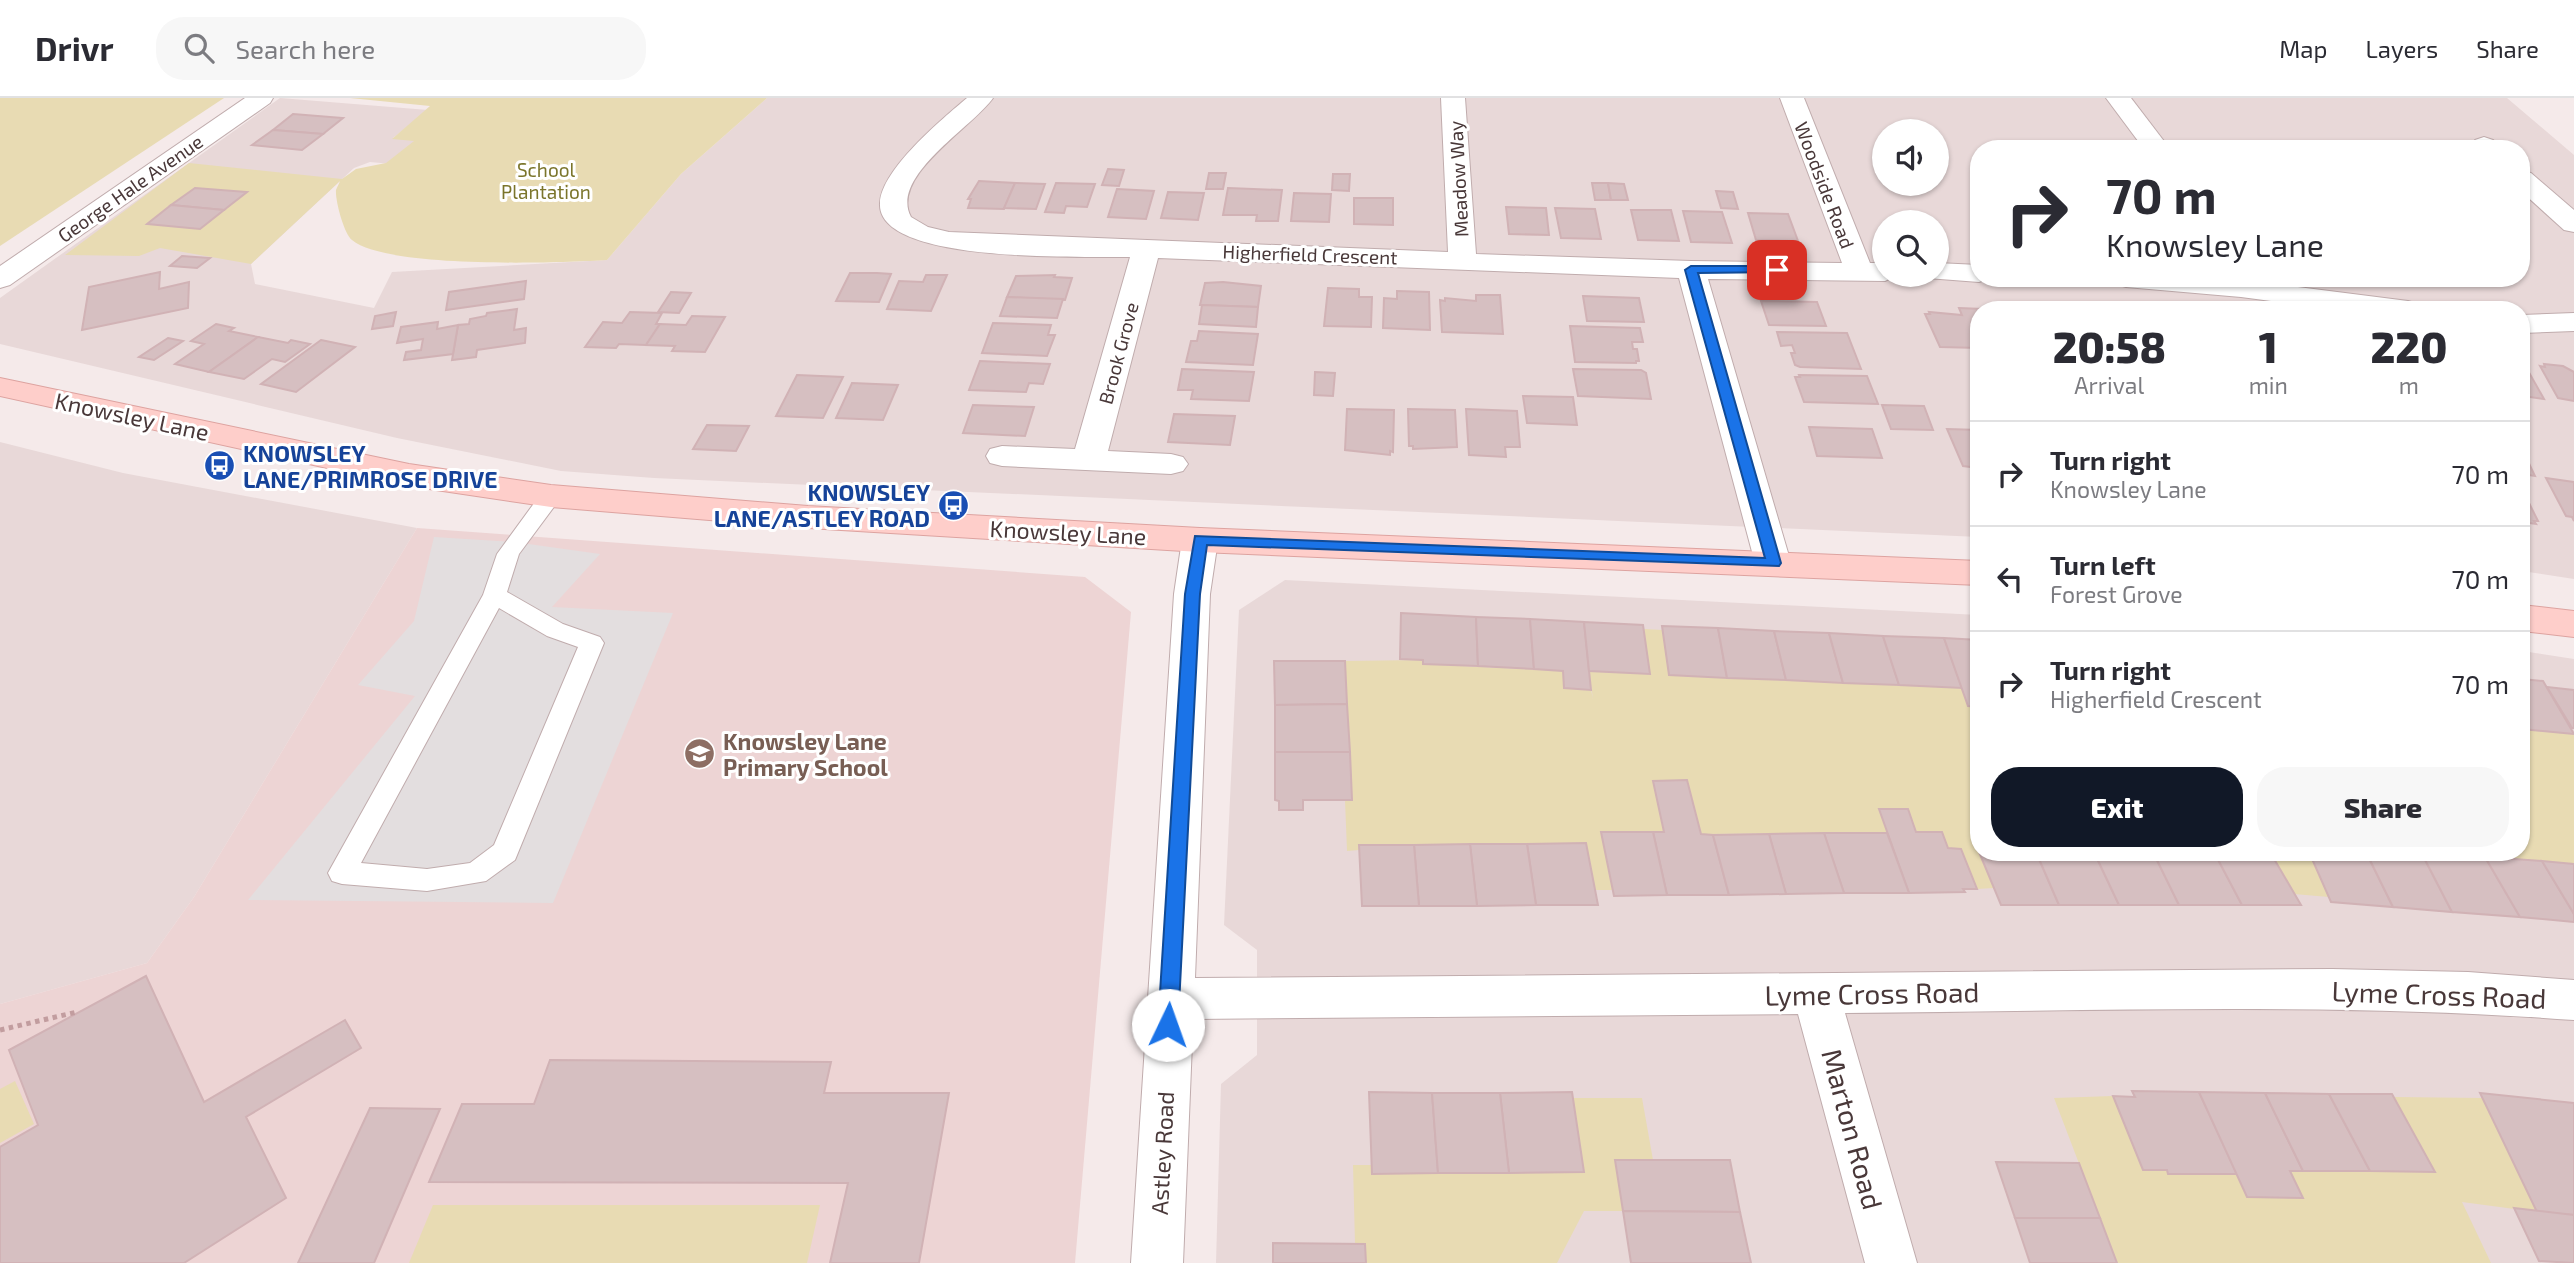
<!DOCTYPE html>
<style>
body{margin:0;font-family:"Exo 2",sans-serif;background:#f7f7f7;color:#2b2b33;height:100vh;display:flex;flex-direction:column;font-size:26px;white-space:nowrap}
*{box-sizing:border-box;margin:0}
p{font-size:23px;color:#7c7c81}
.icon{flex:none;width:38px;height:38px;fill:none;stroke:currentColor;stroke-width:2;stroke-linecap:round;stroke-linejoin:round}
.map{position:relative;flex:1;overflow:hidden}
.details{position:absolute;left:1970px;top:203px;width:560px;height:560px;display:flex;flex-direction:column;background:#fff;border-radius:28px;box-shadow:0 2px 5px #0004}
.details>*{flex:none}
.guide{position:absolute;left:1970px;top:42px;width:560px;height:147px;border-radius:28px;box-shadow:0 2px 5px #0004;background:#fff;color:#2b2b33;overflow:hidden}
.fabs{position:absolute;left:1872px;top:21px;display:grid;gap:14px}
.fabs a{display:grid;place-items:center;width:77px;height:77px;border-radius:50%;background:#fff;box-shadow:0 2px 5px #0004;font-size:35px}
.pin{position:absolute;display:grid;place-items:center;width:60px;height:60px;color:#fff;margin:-30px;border-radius:14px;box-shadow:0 4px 10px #0006}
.me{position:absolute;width:77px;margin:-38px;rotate:3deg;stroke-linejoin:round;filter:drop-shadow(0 0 5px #0008)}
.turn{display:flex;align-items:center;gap:24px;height:147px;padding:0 21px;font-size:32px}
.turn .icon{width:91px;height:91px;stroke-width:2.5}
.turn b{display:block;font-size:49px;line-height:60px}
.eta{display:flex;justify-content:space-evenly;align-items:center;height:119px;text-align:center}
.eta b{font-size:42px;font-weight:800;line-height:49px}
.primary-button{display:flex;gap:14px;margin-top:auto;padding:14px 21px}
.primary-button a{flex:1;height:80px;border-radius:28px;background:#111827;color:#fff;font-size:28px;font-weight:800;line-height:80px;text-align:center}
.primary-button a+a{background:#f7f7f7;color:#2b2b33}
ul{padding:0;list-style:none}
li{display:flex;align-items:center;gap:21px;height:105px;padding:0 21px;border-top:2px solid #e1e1e2}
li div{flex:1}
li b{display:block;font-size:26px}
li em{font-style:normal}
header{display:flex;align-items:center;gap:42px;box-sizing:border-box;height:98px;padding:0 35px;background:#fff;border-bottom:2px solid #e1e1e2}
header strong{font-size:33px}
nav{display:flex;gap:38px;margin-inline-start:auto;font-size:24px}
.search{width:490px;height:63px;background:#f7f7f7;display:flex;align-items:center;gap:18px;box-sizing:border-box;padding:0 24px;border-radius:28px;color:#7c7c81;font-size:26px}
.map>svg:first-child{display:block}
</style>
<header>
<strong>Drivr</strong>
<div class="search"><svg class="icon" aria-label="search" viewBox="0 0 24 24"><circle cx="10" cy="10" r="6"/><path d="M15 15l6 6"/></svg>Search here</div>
<nav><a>Map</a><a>Layers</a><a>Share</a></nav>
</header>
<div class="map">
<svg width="2574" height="1165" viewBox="0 0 2574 1165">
<rect width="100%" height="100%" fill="#f5eaea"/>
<g fill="#e8d8d8" fill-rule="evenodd">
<path d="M280 0 428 12 393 40 422 43 392 66 370 64 354 70 251 166 255 186 374 210 392 174 607 162 681 76 767 0H2507L2574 57V481L2522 473V212H1979V439L654 380 561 373 397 340 0 246V200ZM1885 33H1937V86H1885ZM1979 51H2522V180H1979ZM1885 124H1937V177H1885Z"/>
<path d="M0 344 123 375 417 430 194 799 147 865 0 906Z"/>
<path d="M1285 482 1979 517V754H2522V553L2574 561V1165H1216L1221 986 1257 957V852L1224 827 1239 512Z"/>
</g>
<path fill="#edd4d4" d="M417 430 1085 479 1131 514 1075 1165H0V906L147 865 194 799Z"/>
<g fill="#e8dbb3">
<path d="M0 0H224L0 148Z"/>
<path d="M350 0H767L681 76 607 162C558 165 387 171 352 142 344 136 335 102 336 92 337 89 339 86 340 83L251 166 160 150 139 158 65 157 189 65 342 81 356 71 386 65 414 43 392 41 430 8Z"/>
<path d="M1644 531 1663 532 1670 577 1962 590 1968 608 1979 609V745H1976L1994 790 1977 791 1961 751 1948 750 1942 735 1916 734 1908 711H1879L1887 735 1701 736 1687 682 1653 683 1664 734H1653L1613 792H1595L1586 745 1360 747 1359 752 1347 753 1345 702 1352 701 1345 563 1423 562V566L1563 573 1565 590 1591 592 1593 601 1589 573 1650 576Z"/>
<path d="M2522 631 2574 636V766L2423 754H2522Z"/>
<path d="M2270 754H2309L2329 799 2294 796Z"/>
<path d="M15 983 34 1026 0 1045V991Z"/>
<path d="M2113 998 2169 1076H2237L2247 1099 2302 1100 2290 1073 2435 1074 2394 999 2483 1000 2537 1114 2462 1104 2491 1165H2117L2054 1000Z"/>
<path d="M1573 1000H1642L1653 1062H1615L1623 1113H1584L1557 1165H1366L1365 1146H1355L1353 1067H1372V1076L1584 1074Z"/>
<path d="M433 1107H820L807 1165H409Z"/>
</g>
<path fill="#e3dedf" d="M434 439 514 444 600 456 552 509 673 515 553 805 248 802 415 598 358 587 414 523Z"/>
<g fill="#d6bfc1" stroke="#d1b2b5" stroke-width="2">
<path d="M293 16 343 20 323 36 273 32Z"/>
<path d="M273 32 323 36 302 52 252 47Z"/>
<path d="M1108 71 1124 72 1119 88 1102 87Z"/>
<path d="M1209 75H1226L1223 91H1206Z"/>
<path d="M1333 76H1350L1349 93 1332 92Z"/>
<path d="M979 83 1015 85 1004 111 968 110 971 101H968Z"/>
<path d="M1015 85 1045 86 1036 111 1004 110Z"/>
<path d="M1056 85 1095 86 1087 109 1066 108 1064 115 1045 114Z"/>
<path d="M1592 85H1608L1611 102H1595Z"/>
<path d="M1608 85 1624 86 1628 102H1611Z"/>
<path d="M195 90 247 94 224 112 171 107Z"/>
<path d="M1228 90 1282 92 1278 123H1256L1257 117H1223Z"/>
<path d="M1117 91 1154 93 1146 121 1108 119Z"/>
<path d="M1716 93 1733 94 1738 111 1721 110Z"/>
<path d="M1168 94 1204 95 1198 122 1161 120Z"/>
<path d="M1294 95 1331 96 1329 124 1291 123Z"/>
<path d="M1354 100H1393V127L1354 126Z"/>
<path d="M171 107 224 112 200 131 147 126Z"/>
<path d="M1506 109 1546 110 1549 137 1509 136Z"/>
<path d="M1555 110 1595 111 1601 141 1561 140Z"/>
<path d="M1631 112H1671L1679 143 1638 142Z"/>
<path d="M1683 113 1722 114 1732 145 1691 144Z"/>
<path d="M1748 115 1788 116 1798 143 1756 142Z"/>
<path d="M182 158 210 160 197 170 170 168Z"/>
<path d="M160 174 159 191 189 184 188 210 82 232 89 189Z"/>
<path d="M850 175H877L891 176 879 204 836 203Z"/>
<path d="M926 177H947L931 213 887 211 899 183 923 184Z"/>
<path d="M1055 177 1054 179 1072 180 1065 202 1007 199 1016 178Z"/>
<path d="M526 183 524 201 446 212 449 194Z"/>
<path d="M1223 184 1261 188 1258 209 1200 207 1205 185Z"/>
<path d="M1328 190 1359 191V199H1372L1371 229 1324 228Z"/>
<path d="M1397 193 1429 194 1430 232 1383 230 1384 200 1397 201Z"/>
<path d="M671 194 691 195 679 215 658 214Z"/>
<path d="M1476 197H1500L1503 236 1442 234 1440 202 1445 203V200L1476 203Z"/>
<path d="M1583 198 1639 200 1644 224 1587 223Z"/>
<path d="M1007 199 1063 201 1057 220 1000 218Z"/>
<path d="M1761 203 1817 204 1826 228 1769 227Z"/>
<path d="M1202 207 1258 209 1256 229 1199 226Z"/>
<path d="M1959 210 1983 211 1979 212V250L1940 249 1925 216H1930L1929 214 1962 217Z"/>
<path d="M517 211 514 232 526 230 525 245 477 252 476 259 452 262 458 227 469 226 470 221 486 218 487 215Z"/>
<path d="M396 214 393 228 372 231 375 218Z"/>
<path d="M630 214 662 215 656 226H660L646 247 619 246 616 250 585 249 603 224 622 225Z"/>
<path d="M692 218 725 219 705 254 672 253 675 248 646 247 660 226 686 227Z"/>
<path d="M438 224 437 231 458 227 453 256 404 262 406 254 421 252 423 241 397 245 401 229Z"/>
<path d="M993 225 1051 227 1048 237H1055L1047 258 982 255Z"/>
<path d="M216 226 234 230 229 233 258 239 209 274 175 266 204 246 191 243Z"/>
<path d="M1570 228 1640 230 1643 244H1632L1633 251H1637L1639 263H1636V265L1575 264Z"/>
<path d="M1199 233 1258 236 1253 267 1186 264 1191 243H1197Z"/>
<path d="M1777 234 1847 235 1861 271 1800 269 1795 267 1791 255H1795L1792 247 1781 248Z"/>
<path d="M258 239 288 245 291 242 310 246 285 264 272 261 244 281 209 274Z"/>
<path d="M168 240 183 243 154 262 139 259Z"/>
<path d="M321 242 355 249 296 294 261 286Z"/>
<path d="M980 263 1050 266 1043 286 1029 285 1026 294 969 292Z"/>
<path d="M2544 266 2563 268 2574 274V303L2558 300 2540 268 2545 269Z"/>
<path d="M2522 268 2526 269 2544 301 2522 298Z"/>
<path d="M1182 271 1254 274 1249 303 1191 301 1193 292H1178Z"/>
<path d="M1573 271 1641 272 1646 275 1651 301 1578 298Z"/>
<path d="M1315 274 1335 275 1333 298 1314 297Z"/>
<path d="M797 277 843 279 823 320 776 318Z"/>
<path d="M1799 277 1867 278 1878 306 1804 304 1795 279H1800Z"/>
<path d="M852 285 898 287 883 322 836 320Z"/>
<path d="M1523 298 1573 299 1577 327 1527 325Z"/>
<path d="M973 307 1034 309 1025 338 963 335Z"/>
<path d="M1882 307 1924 308 1933 332 1891 331Z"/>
<path d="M1347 311 1394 312 1393 354 1390 353V357L1345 352Z"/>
<path d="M1408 311 1455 312 1457 349 1413 351V348H1409Z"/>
<path d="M1466 311 1517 313 1520 349H1505L1506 359 1469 357Z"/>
<path d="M1174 316 1235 318 1230 347 1168 344Z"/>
<path d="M707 327 749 328 736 353 693 351Z"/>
<path d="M1809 329 1872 331 1882 360 1817 358Z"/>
<path d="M1947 331 1979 332V370L1963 368Z"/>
<path d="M2522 353H2523L2535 378 2522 376Z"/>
<path d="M2546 380 2574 384V423L2572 419 2566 418Z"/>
<path d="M2522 391 2538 423H2534L2536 426 2522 424Z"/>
<path d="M1401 515 1476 519 1478 568 1423 566V562L1400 561Z"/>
<path d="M1476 519 1530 521 1534 571 1478 568Z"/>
<path d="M1530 521 1584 524 1591 592 1564 590 1563 573 1534 571Z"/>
<path d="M1584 524 1643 527 1650 576 1589 573Z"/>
<path d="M1662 528 1718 530 1727 580 1669 577Z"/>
<path d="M1718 530 1774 533 1786 582 1727 580Z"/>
<path d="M1774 533 1829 535 1843 585 1786 582Z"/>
<path d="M1829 535 1883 538 1899 587 1843 585Z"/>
<path d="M1883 538 1944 540 1962 590 1899 587Z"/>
<path d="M1944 540 1979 542V609L1968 608Z"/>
<path d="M1274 563H1345L1347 606 1275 607Z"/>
<path d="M2522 581 2543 583 2574 636 2522 631Z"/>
<path d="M2547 589 2574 592V630H2572Z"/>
<path d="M1347 606 1350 654H1275V607Z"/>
<path d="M1275 654H1350L1352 702H1303V712H1279V703L1275 702Z"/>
<path d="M1687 682 1701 736 1713 737 1729 797H1667L1653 734H1664L1653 683Z"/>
<path d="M1879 711H1908L1916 734H1942L1948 750 1961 751 1977 791H1963L1965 794 1909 795Z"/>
<path d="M1601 734H1653L1667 797 1614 798Z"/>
<path d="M1824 735H1887L1909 795H1844Z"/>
<path d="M1824 735 1844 795 1786 796 1769 736Z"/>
<path d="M1769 736 1786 796 1729 797 1713 737Z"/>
<path d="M1586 745 1598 807H1536L1527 746Z"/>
<path d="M1470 746H1527L1536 807 1477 808Z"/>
<path d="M1470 746 1477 808H1419L1414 747Z"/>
<path d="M1359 747H1414L1419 808H1362Z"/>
<path d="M1979 754H2036L2059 807H2001Z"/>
<path d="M2036 754H2094L2119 807H2059Z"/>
<path d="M2094 754H2153L2179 807H2119Z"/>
<path d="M2153 754H2214L2242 807H2179Z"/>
<path d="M2214 754H2270L2301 807H2242Z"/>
<path d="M2309 754H2366L2393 809 2331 804Z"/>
<path d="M2366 754H2421L2452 814 2393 809Z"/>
<path d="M2421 754 2485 759 2520 819 2452 814Z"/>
<path d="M2485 759 2542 763 2574 816V824L2520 819Z"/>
<path d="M2542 763 2574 766V816Z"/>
<path d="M146 878 204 1004 345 922 361 950 246 1019 286 1100 184 1165H0V1049L38 1027 9 952Z"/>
<path d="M550 962 831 964 824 995H949L919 1165H830L848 1085 429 1084 462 1006H534Z"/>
<path d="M2132 993 2199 994 2237 1076H2168L2167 1072H2143L2113 998 2135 999Z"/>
<path d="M1369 994 1432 995 1438 1075 1372 1076Z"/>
<path d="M1572 994 1584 1074 1509 1075 1500 995Z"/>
<path d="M2199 994 2265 995 2303 1073H2290L2303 1100 2247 1099Z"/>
<path d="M1432 995H1500L1509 1075H1438Z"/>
<path d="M2265 995 2329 996 2370 1073H2303Z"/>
<path d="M2480 995 2574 1005V1117L2537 1114Z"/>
<path d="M2329 996H2392L2435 1074 2370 1073Z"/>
<path d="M370 1010 440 1011 374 1165H298Z"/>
<path d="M1615 1062H1730L1740 1114 1623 1113Z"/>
<path d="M1996 1064 2079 1065 2100 1120H2015Z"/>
<path d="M2514 1110 2574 1117V1165L2539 1163Z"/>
<path d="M1623 1113 1740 1114 1751 1165H1631Z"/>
<path d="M2015 1120H2100L2117 1165H2030Z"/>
<path d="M1273 1145 1365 1146 1366 1165H1273Z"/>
</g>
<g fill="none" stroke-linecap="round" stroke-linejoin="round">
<defs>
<path id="service" d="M551 391 559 393 562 398 519 456 507 494 563 526 600 539 604 545 515 762 486 783 427 793 342 786 332 783 328 775 483 497 497 456 543 393ZM499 510 547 538 578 549 494 747 470 765 427 771 361 765Z"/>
<g id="minor">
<path d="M245 0H273L270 5 10 187 0 190V168Z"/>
<path d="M967 0H993C973 29 889 78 911 119L928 129 949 134 1448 154 1441 0H1465L1476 156 1691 163 1842 165 1780 0H1804L1870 165H1885V177H1897L1885 183 1708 181 1791 465 1786 474 1773 477 1760 474 1755 465 1679 180 1158 160 1108 353 1171 356 1183 359 1188 366 1183 373 1171 376 1002 368 990 365 986 358 990 351 1002 348 1075 351 1130 159C1088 158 876 167 880 105 881 72 942 21 967 0Z"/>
<path d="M2106 0H2131L2170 51H2144Z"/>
<path d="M2484 39 2493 42 2501 51H2474L2471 47 2475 42Z"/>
<path d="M2522 73 2531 75 2574 112V134L2564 132 2522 94Z"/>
<path d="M1937 165 1979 167V180H1990L1979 184 1927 180 1925 177H1937Z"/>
<path d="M2112 180H2228L2408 203 2418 206 2423 212H2340L2241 199 2126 189 2116 186Z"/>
<path d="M2574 215V233L2522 235V217Z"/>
<path d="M1200 430 1212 434 1218 442 1210 496 1195 880 2332 871 2468 874 2574 882V922C2332 904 2088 913 1845 915L1917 1165H1865L1798 916 1193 921 1183 1165H1131L1174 496 1182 442 1188 434Z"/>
</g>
<g id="secondary">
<path d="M0 280 409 366 551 387 808 408 1200 430 1979 463V487L1200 454 808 430 551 409 409 388 0 298Z"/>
<path d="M2522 507 2574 513V539L2522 533Z"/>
</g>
</defs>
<use href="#service" stroke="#c0acad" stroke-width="2"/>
<use href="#minor" stroke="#c0acad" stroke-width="2"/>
<use href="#secondary" stroke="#dda3a0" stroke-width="2"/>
<path stroke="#c29d9f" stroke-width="5" stroke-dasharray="4.5 4.5" stroke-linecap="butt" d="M0 932 77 914"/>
<use href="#service" fill="#fff" fill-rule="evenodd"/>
<use href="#minor" fill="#fff" fill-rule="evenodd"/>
<use href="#secondary" fill="#fececa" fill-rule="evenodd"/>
</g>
<path fill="#1a73e8" stroke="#114b97" stroke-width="2" d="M1777 168 1781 169V174L1698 175 1781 465 1779 468 1207 447 1200 496 1178 927 1175 933 1168 936 1161 933 1158 927 1185 496 1195 438 1765 460 1685 172 1691 168Z"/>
<defs>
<symbol id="bus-disc" viewBox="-11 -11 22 22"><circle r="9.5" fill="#1a4fb4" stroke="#fff"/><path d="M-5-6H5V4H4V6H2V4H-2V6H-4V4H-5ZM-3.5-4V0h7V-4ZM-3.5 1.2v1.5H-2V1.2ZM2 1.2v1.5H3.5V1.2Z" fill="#fff"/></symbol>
<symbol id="school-disc" viewBox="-11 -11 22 22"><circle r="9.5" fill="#8d6e63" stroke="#fff"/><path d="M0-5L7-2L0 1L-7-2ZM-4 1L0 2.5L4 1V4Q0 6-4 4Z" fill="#fff"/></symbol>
</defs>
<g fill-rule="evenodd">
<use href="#bus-disc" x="202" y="350" width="35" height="35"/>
<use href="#bus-disc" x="936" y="390" width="35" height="35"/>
<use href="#school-disc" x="682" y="638" width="35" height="35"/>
</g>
<g text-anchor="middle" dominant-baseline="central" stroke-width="6" stroke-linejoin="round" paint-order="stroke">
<g font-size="19" fill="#7b752b" stroke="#fff">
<text x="546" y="71">School<tspan x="546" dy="22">Plantation</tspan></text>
</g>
<g font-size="19" fill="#493839" stroke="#fff">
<text transform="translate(1458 81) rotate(-93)">Meadow Way</text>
<text transform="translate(1825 87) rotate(69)">Woodside Road</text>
<text transform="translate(130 90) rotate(-35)">George Hale Avenue</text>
<text transform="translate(1310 156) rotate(2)">Higherfield Crescent</text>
<text transform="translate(1118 255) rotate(-75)">Brook Grove</text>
</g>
<g font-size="23" fill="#493839" stroke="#fff">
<text transform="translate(132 318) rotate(12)">Knowsley Lane</text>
<text transform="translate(1068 434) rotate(3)">Knowsley Lane</text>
<text transform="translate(1162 1055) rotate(-87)">Astley Road</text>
</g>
<g font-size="23" font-weight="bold" fill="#164399" stroke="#fff" text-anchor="start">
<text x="243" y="355">KNOWSLEY<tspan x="243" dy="26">LANE/PRIMROSE DRIVE</tspan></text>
<text x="930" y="394" text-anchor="end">KNOWSLEY<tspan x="930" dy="26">LANE/ASTLEY ROAD</tspan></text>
</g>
<g font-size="23" font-weight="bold" fill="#785e54" stroke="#fff" text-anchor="start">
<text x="723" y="643">Knowsley Lane<tspan x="723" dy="26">Primary School</tspan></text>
</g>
<g font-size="28" fill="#493839" stroke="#fff">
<text transform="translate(1872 895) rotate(-1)">Lyme Cross Road</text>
<text transform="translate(2439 896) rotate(2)">Lyme Cross Road</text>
<text transform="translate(1853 1031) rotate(75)">Marton Road</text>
</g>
</g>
</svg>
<div class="fabs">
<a><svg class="icon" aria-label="sound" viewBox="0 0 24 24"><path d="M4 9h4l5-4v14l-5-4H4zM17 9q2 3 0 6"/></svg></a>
<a><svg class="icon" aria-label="search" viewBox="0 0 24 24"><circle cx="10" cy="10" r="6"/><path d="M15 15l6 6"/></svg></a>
</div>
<div class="pin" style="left:1777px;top:172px;background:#d93025"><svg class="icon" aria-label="arrive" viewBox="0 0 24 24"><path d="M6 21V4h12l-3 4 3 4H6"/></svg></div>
<svg class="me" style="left:1168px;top:927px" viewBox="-20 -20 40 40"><circle r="19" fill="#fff"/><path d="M0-13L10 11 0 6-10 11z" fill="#1a73e8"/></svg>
<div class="guide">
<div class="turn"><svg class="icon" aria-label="right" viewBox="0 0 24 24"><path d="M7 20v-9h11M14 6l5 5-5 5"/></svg><div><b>70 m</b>Knowsley Lane</div></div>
</div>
<section class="details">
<div class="eta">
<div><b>20:58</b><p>Arrival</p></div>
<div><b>1</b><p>min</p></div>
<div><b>220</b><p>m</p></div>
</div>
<ul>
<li><svg class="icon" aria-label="right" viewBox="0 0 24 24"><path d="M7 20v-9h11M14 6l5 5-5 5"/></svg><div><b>Turn right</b><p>Knowsley Lane</p></div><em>70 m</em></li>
<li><svg class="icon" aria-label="left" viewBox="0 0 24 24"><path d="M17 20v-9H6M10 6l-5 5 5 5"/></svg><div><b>Turn left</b><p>Forest Grove</p></div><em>70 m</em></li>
<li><svg class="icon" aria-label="right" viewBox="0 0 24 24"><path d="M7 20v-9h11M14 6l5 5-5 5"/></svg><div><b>Turn right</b><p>Higherfield Crescent</p></div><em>70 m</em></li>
</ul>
<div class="primary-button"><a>Exit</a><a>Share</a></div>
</section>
</div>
